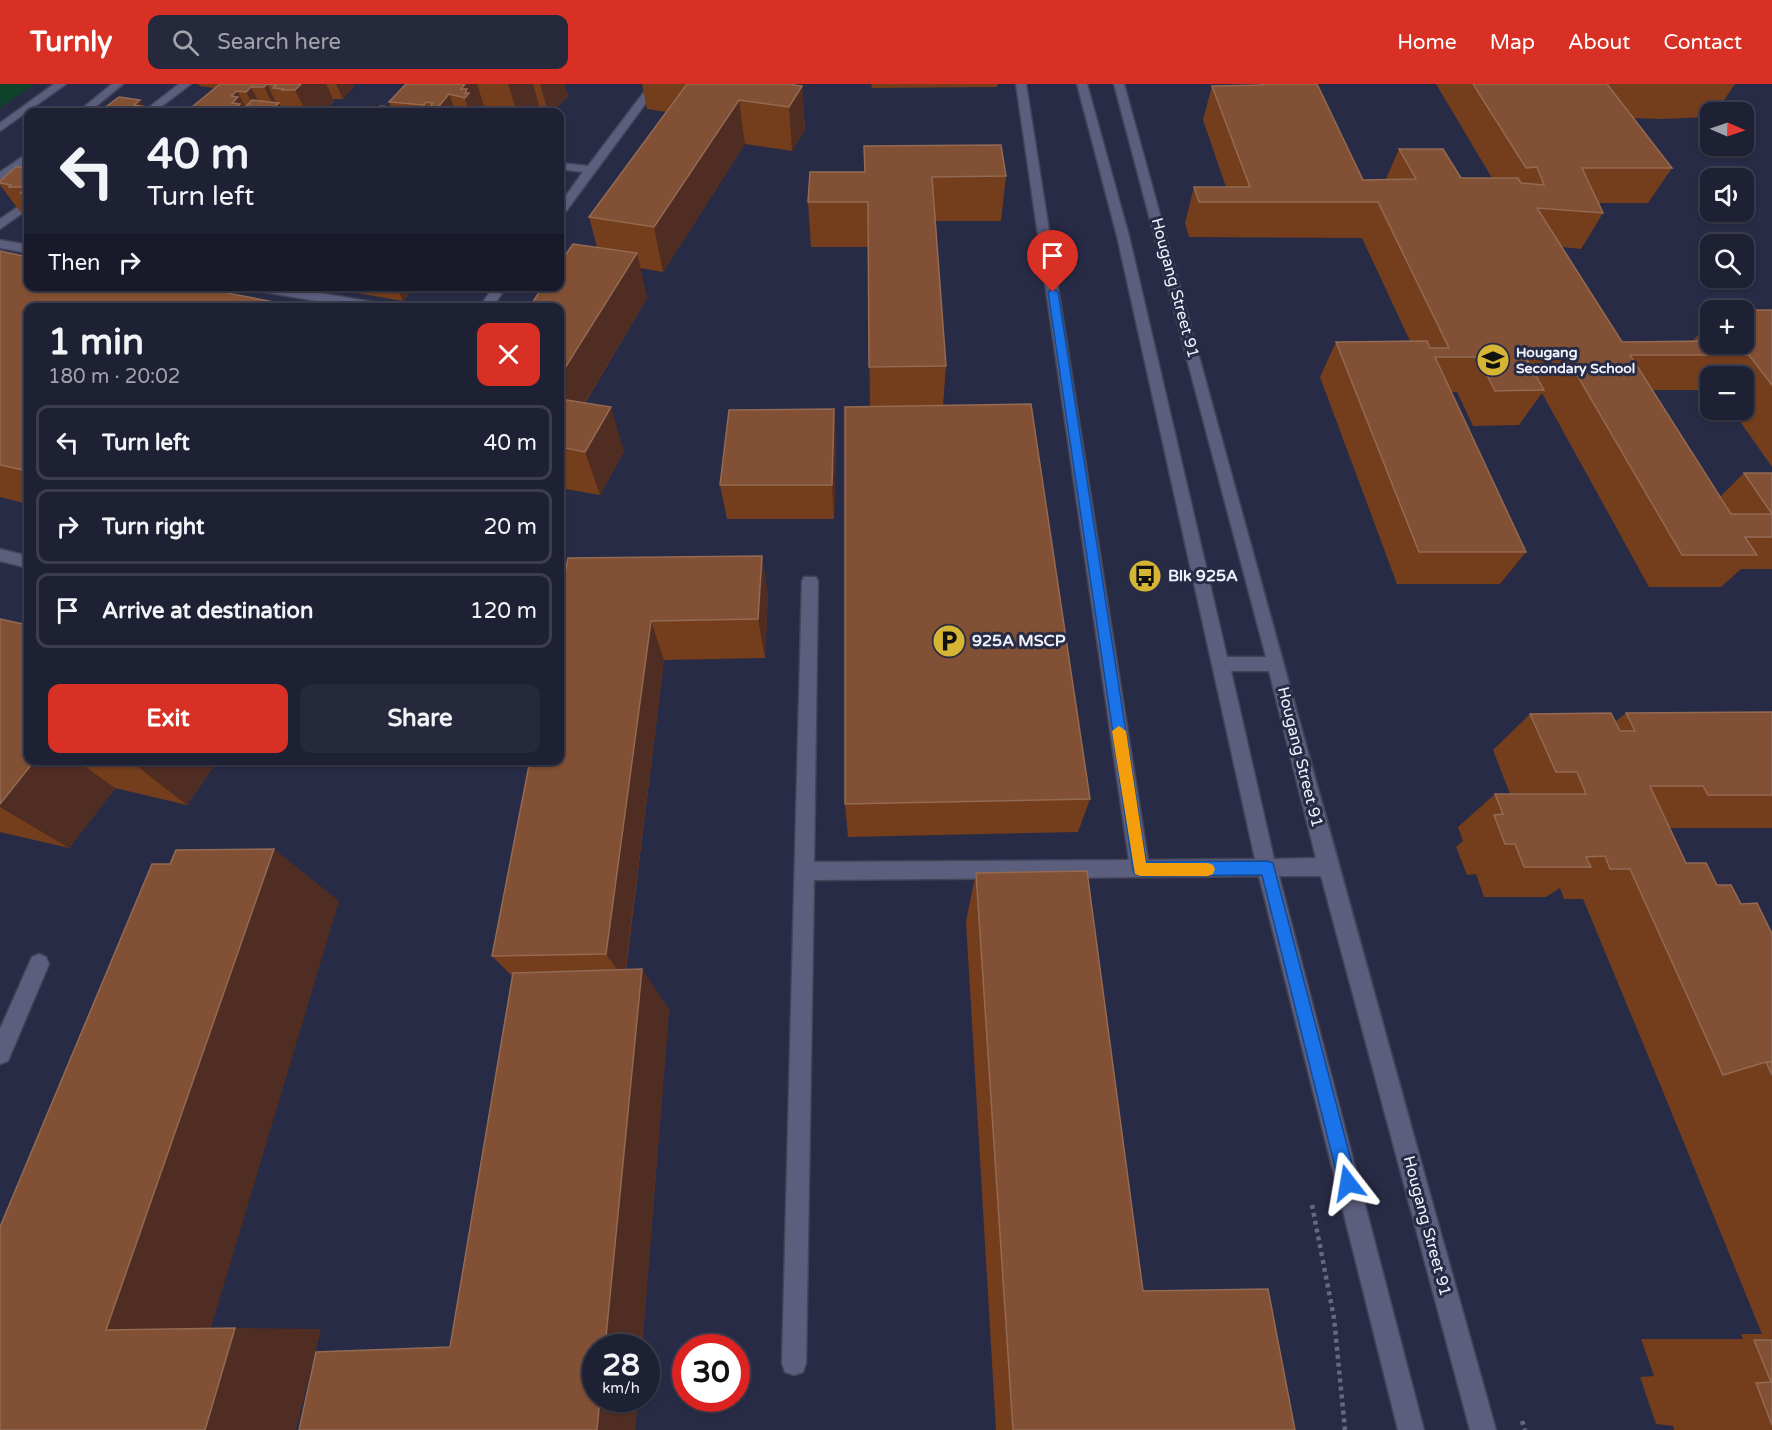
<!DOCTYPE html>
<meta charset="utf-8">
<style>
body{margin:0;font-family:"Varela Round",sans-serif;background:#26283c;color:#f1f3f6;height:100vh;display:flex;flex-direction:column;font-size:22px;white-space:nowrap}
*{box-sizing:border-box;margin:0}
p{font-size:20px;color:#a1a3ac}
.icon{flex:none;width:33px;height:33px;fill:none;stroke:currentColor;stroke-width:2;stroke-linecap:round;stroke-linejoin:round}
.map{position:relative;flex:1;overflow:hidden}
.details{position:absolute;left:24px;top:219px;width:540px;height:462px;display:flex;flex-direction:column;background:#1e2034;border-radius:12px;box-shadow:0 2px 4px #0004,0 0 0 2px #3c3e4f}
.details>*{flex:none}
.banner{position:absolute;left:24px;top:24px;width:540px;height:183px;border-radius:12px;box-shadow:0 2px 4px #0004,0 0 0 2px #3c3e4f;background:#1e2034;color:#f1f3f6;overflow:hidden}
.needle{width:39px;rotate:92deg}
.tools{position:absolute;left:1700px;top:18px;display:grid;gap:12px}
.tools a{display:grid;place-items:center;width:54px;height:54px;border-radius:12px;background:#1e2034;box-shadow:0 2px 4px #0004,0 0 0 2px #3c3e4f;font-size:30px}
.speed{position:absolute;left:582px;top:1250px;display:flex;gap:12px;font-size:30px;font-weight:700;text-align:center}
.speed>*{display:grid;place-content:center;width:78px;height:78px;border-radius:50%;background:#1e2034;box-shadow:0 2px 4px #0004,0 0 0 2px #3c3e4f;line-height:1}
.speed small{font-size:15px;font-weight:400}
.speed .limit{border:9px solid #d22;background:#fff;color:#111}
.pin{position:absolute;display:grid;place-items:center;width:51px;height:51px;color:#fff;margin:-62px -26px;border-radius:50% 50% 50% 0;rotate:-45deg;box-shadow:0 0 6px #0007}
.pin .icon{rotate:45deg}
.me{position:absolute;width:66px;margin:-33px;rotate:346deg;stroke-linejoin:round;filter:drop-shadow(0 0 4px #0008)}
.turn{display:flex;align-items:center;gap:21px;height:126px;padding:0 24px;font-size:27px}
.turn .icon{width:78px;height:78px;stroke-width:2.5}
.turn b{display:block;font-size:42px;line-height:51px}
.then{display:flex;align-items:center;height:57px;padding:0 24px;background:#0003;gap:12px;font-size:22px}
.round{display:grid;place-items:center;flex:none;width:63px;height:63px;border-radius:12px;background:#26283c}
.head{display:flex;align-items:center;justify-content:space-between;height:102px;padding:0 24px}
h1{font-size:36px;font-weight:700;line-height:45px}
.primary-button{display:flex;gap:12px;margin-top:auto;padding:12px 24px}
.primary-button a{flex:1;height:69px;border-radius:12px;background:#d93025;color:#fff;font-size:24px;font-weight:700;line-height:69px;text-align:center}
.primary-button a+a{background:#26283c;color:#f1f3f6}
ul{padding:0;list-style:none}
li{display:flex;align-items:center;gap:18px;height:75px;margin:0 12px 9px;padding:0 12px;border:3px solid #3c3e4f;border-radius:12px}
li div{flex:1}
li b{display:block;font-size:22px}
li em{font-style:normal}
header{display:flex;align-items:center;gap:36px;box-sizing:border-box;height:84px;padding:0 30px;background:#d93025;color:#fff}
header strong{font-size:28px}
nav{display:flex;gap:33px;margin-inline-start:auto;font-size:21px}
.search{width:420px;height:54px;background:#26283c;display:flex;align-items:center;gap:15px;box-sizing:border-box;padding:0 21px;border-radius:12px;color:#a1a3ac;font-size:22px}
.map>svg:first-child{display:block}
</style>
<header>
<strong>Turnly</strong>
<div class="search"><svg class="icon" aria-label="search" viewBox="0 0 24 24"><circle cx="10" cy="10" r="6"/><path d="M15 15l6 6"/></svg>Search here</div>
<nav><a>Home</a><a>Map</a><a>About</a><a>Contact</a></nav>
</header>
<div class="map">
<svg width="1772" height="1346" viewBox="0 0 1772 1346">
<rect width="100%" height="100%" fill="#282b45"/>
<path fill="#0e422b" d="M0 0H34L0 24Z"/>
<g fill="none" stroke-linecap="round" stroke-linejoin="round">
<defs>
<g id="minor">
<path d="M54 0H66L0 47V39Z"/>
<path d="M112 0H123L89 28H78Z"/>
<path d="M179 0H191L154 28H143Z"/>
<path d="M650 0H660L564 130H560V120L583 88 560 85V79L588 82Z"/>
<path d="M1016 0H1026L1148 776 1255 775 1117 152 1077 0H1087L1129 152 1227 573H1266L1114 0H1124C1248 449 1370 898 1496 1346H1470L1321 792H1279L1424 1346H1398L1259 792 814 796 806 1279 803 1288 794 1291 785 1288 782 1279 802 497 804 493H816L818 497 814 778 1129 776ZM1231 587H1269L1316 774 1274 775Z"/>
<path d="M28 69V77L0 96V88Z"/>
<path d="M28 116V125L0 145V135Z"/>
<path d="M0 156 28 161V169L0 164Z"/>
<path d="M247 202H279L384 220 390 224H357L253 206Z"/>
<path d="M494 202H507L492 224H479Z"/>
<path d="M0 465 28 472V484L0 477Z"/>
<path d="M39 870 46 873 49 880 8 977 0 980V945L32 873Z"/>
</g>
</defs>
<use href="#minor" stroke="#434458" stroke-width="3"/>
<g stroke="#676a7f" stroke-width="4.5" stroke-dasharray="4 4" stroke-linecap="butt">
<path d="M1312 1121 1334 1234 1345 1346"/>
<path d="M1522 1337 1525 1346"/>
</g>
<use href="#minor" fill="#5b5e7c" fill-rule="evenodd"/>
</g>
<g fill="#743d1c">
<path d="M198 0H352L353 3 343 15H333L334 17 323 28H186L215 4 200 2Z"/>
<path d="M406 0H564L568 12 552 28H362L391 23 389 18Z"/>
<path d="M642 0H788L802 2 805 46 792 67 745 60 663 188 640 184 647 214 585 319 624 367 600 411 560 404V224L597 163 589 133 667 28 647 25Z"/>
<path d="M871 0H998L997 3 872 4Z"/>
<path d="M1254 0H1317L1363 96 1386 95 1399 65 1461 94H1492L1436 0H1735L1716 28H1710V33L1662 35 1633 34 1672 84 1648 119H1599L1603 129 1581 165 1562 163 1622 258H1692L1710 236V260H1743L1772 226V383L1732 326H1743V292H1710V306H1652L1720 413 1744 389H1772V485H1741L1721 503H1649L1542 309 1519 341 1473 342 1457 308H1451L1526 468 1500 500H1397L1320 293 1336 258 1410 257 1362 154 1189 153 1185 139 1194 103H1226L1203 36 1212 2 1253 1Z"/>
<path d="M28 81V135L25 134 0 101V97Z"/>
<path d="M810 88 1006 92 1001 137H935L946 282 943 322 1090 715 1078 748 848 753 845 720 870 323 868 163H811L808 118Z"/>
<path d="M0 167 28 224V420L0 413Z"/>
<path d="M278 202H303L299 206Z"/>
<path d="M316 202H415L403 217Z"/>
<path d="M834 325 836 359 834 435H727L720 401Z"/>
<path d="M762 472 768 512 765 574 664 576 626 885 669 925 642 1263H596V1314H638L635 1346 450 1263 512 892 492 872 560 676V515Z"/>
<path d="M0 535 28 676H218L187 721 115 704 69 764 0 748Z"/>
<path d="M1772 628V744H1670L1686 779 1741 820 1772 850V1346H1674L1673 1342 1656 1340 1640 1293 1654 1292 1641 1255H1743L1741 1250H1762L1664 1010 1583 815H1564L1560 804 1546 813H1484L1476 790 1467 791 1456 763 1463 757 1458 743 1495 710H1510L1493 666 1530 630 1615 638 1626 629Z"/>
<path d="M976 789 1143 1207 1295 1346H996L966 837Z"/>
</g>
<g fill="#502d22">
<path d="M267 0 277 20 279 19 284 28H268L274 23 264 3Z"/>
<path d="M301 0H326L334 17 323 28H306L295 6Z"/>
<path d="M336 0H352L353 3 343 15Z"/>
<path d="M465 0H477L486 28H470L461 5Z"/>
<path d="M508 0H533L541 28H517Z"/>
<path d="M540 0H564L568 12 552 28H548Z"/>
<path d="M802 2 805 46 792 67 789 23Z"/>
<path d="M251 3 264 28H257L246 8Z"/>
<path d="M237 7 248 28 232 19 231 12Z"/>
<path d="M449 10 456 28H434Z"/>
<path d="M140 16 146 25 147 23 150 28H144L134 21Z"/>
<path d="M739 16 745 60 663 188 654 143Z"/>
<path d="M637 169 647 214 562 356 560 348V292Z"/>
<path d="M396 202H415L403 217Z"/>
<path d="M611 323 624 367 600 411 585 368Z"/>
<path d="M834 325 836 359 834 435 832 401Z"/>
<path d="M762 472 768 512 765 574 758 535Z"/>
<path d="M651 537 664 576 624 895 606 870Z"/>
<path d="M35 676H76L115 704 69 764 0 723V720Z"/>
<path d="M129 676H218L187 721Z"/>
<path d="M274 765 339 817 210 1247 106 1246Z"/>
<path d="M642 885 669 925 642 1263H605Z"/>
<path d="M235 1244 321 1245 296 1346H205Z"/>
<path d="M600 1314H638L635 1346H597Z"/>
</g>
<g fill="#825034" stroke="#936a53" stroke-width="1.5">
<path d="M220 0H301L295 6H282L283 5 273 4 276 1 267 0 264 3H251L246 8 237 7 231 12 238 13 232 19 240 20 237 23 245 24 252 16 279 19 268 28H186Z"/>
<path d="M406 0H465L461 5H467L465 9H469L465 14 449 10 434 28H362L367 24 378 25 380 22 421 26 431 22 433 19 426 18 424 21 389 18Z"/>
<path d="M687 0H788L802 2 789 23 739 16 654 143 589 133Z"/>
<path d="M1261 0H1317L1363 96 1416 95 1399 65H1443L1461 94H1518L1521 99 1544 101 1537 83 1526 84 1473 0H1607L1672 84H1582L1603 129 1537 124 1622 258 1710 257V260H1743V226H1717H1772V301L1749 271H1630L1731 430H1772L1744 389H1772V453H1745L1757 471H1682L1566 272H1525L1544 306 1495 307 1478 273H1435L1526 468H1419L1336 258 1427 257 1430 264H1449L1378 118H1199L1194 103H1250L1212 2 1262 1Z"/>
<path d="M119 13 140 16 134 21 147 23 143 27H137L135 28H99Z"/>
<path d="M1001 61 1006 92 932 93 946 282 869 283 868 118H808L810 88H865L864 62Z"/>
<path d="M28 81V108L21 109 26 103H9L11 101 0 99V97L16 83H25Z"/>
<path d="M573 160 637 169 560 292V224H529L543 202H560V179Z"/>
<path d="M0 167 28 173V202H191L305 224H28V387L0 381Z"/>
<path d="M560 315 611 323 585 368 560 363Z"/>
<path d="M1031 320 1090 715 845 720V323Z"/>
<path d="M834 325 832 401H720L729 326Z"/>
<path d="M762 472 758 535 651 537 606 870 492 872 530 676H560V515L568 474Z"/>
<path d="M0 535 28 541V676H35L0 720Z"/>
<path d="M1772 628V711H1708L1703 702H1650L1686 779H1706L1717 801H1731L1741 820 1757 819 1772 850V978H1766L1723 991 1630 785H1610L1605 772 1586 773 1591 783H1524L1515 760H1505L1494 731 1503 730 1495 710H1586L1577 688H1556L1530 630 1611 629 1620 647H1635L1626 629Z"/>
<path d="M274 765 106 1246 235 1244 205 1346H0V1143L152 780H170L176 766Z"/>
<path d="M1087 787 1143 1207 1268 1205 1295 1346H1013L976 789Z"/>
<path d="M642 885 605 1263H596V1314H600L597 1346H299L316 1268 450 1263 513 889Z"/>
<path d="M1766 978H1772V991Z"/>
<path d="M1754 1256H1772V1341L1756 1299 1771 1298Z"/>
</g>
<path fill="#1a73e8" stroke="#114b97" stroke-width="1.5" d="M1053 205 1058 208 1146 778 1267 777 1273 779 1357 1099 1354 1105 1348 1107 1342 1105 1339 1099 1262 791 1140 792 1135 790 1133 785 1048 208Z"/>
<path fill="#f59e0b" d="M1119 642 1126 647 1146 779H1208L1213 781 1215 785 1213 790 1208 792H1140L1135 790 1112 647Z"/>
<defs>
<symbol id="school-disc" viewBox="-11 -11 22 22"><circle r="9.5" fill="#d6b534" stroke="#282b45"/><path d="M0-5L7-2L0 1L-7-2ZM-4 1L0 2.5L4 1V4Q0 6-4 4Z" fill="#111"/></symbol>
<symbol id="bus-disc" viewBox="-11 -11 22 22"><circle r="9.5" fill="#d6b534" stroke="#282b45"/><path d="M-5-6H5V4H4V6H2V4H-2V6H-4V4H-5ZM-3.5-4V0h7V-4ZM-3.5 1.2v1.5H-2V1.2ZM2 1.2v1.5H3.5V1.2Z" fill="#111"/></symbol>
<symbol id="parking-disc" viewBox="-11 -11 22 22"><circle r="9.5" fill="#d6b534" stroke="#282b45"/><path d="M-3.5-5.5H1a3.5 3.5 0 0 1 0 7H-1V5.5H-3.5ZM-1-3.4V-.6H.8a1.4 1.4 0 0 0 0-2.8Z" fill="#111"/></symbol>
</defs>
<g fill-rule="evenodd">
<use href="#school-disc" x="1474" y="257" width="38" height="38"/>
<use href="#bus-disc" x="1126" y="473" width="38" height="38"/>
<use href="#parking-disc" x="930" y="538" width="38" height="38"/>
</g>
<g text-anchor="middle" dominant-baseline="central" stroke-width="6" stroke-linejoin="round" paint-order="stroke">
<g font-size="14" font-weight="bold" fill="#f0f2fc" stroke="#282b45" text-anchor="start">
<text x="1516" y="268">Hougang<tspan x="1516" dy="16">Secondary School</tspan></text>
</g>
<g font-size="16" fill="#f0f2fc" stroke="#282b45">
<text transform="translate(1175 204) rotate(75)">Hougang Street 91</text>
<text transform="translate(1300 673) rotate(76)">Hougang Street 91</text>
<text transform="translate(1427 1142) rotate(75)">Hougang Street 91</text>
</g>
<g font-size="16" font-weight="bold" fill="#f0f2fc" stroke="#282b45" text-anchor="start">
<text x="1168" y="492">Blk 925A</text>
<text x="972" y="557">925A MSCP</text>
</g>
</g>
</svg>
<div class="tools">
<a><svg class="needle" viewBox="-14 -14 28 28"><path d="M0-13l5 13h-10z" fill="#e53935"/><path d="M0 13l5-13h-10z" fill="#a1a3ac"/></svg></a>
<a><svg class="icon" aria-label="sound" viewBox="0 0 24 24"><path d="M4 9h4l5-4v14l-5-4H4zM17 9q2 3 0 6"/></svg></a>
<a><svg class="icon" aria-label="search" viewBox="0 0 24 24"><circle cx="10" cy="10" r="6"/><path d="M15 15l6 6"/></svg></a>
<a>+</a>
<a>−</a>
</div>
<div class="speed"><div>28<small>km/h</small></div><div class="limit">30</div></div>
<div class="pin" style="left:1053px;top:208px;background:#d93025"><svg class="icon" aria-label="arrive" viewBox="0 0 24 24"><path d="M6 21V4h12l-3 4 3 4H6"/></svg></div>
<svg class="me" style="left:1348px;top:1099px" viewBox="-20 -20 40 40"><path d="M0-17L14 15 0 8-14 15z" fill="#1a73e8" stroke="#fff" stroke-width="4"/></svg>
<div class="banner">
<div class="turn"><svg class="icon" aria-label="left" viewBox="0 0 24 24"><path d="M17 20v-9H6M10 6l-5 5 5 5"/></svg><div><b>40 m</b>Turn left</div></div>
<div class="then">Then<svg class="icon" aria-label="right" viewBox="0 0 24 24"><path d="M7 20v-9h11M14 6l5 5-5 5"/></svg></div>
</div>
<section class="details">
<div class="head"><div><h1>1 min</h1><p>180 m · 20:02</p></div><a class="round" style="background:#d93025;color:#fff"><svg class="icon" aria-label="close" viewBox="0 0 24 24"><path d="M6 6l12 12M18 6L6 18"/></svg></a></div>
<ul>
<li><svg class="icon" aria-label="left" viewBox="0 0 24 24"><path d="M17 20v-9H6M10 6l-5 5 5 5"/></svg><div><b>Turn left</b></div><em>40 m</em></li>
<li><svg class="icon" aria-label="right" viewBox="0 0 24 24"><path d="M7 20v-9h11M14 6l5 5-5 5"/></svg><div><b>Turn right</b></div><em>20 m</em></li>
<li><svg class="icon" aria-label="arrive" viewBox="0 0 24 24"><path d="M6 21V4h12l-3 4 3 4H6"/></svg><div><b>Arrive at destination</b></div><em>120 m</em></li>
</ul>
<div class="primary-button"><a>Exit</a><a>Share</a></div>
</section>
</div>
